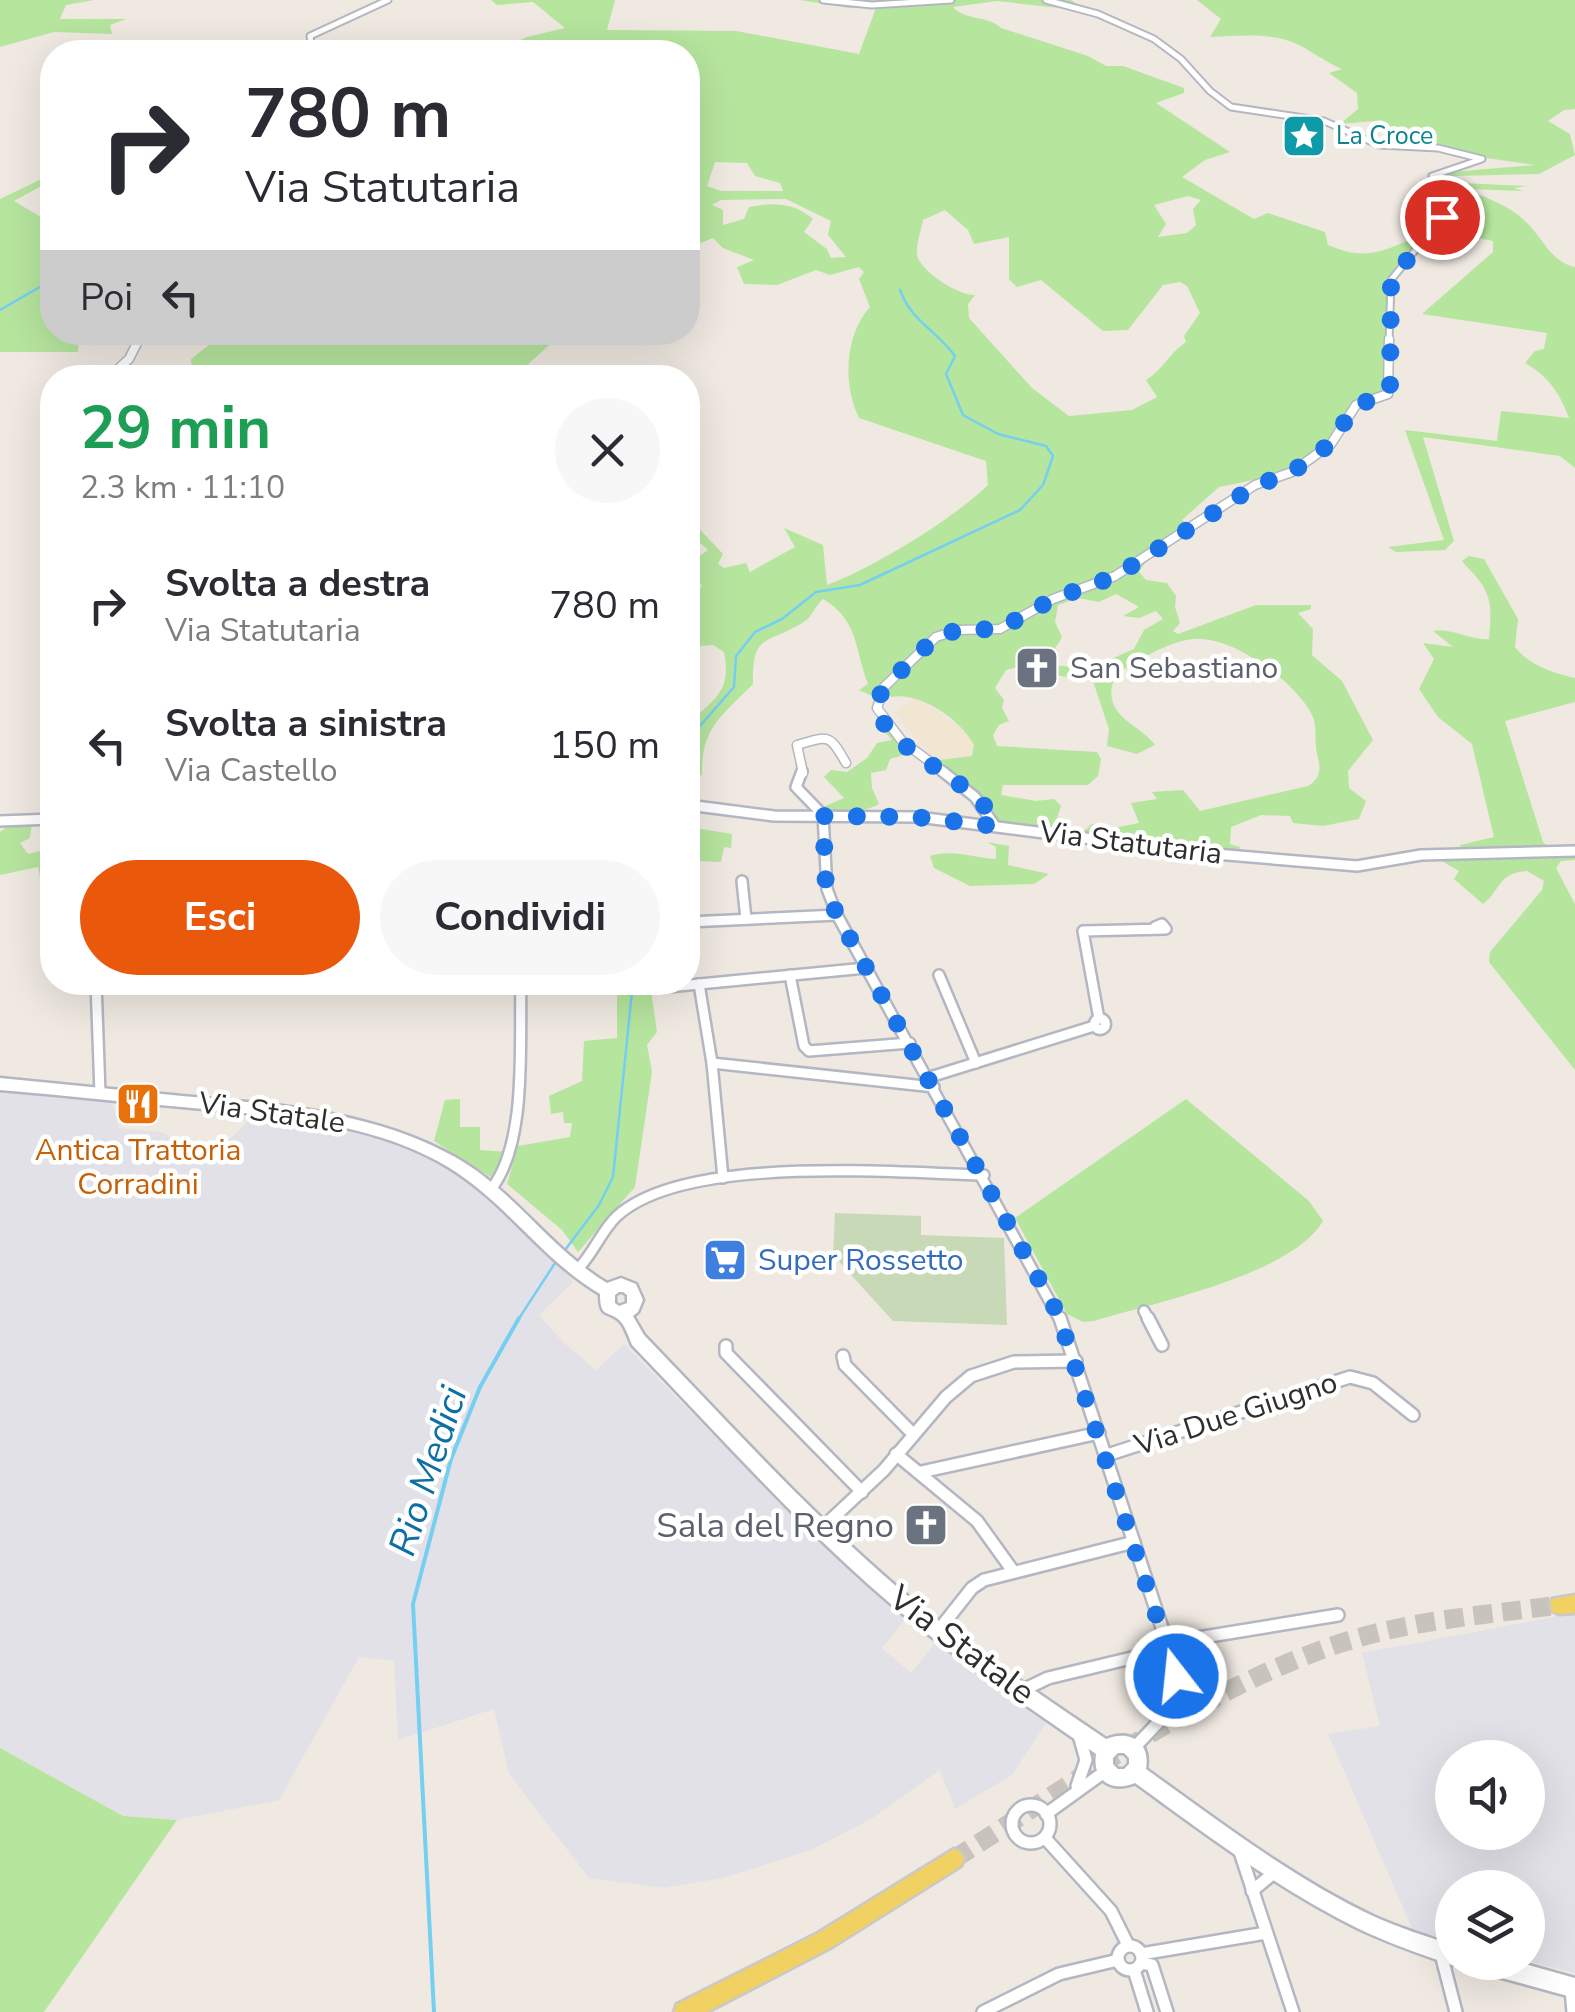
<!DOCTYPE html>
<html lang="it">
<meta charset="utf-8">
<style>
body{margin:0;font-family:"Nunito Sans",sans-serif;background:#f7f7f7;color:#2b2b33;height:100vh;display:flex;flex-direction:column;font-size:38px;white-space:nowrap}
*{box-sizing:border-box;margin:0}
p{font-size:32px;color:#7c7c81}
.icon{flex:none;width:55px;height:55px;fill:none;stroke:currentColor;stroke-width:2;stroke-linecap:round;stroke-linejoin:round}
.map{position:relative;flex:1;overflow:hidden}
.drawer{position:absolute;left:40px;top:365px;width:660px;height:630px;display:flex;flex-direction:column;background:#fff;border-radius:40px;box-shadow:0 10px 40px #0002}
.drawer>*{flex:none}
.hud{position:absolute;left:40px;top:40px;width:660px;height:305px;border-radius:40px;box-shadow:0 10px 40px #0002;background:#fff;color:#2b2b33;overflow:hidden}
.buttons{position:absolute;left:1435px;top:1740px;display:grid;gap:20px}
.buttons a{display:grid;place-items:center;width:110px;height:110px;border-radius:50%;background:#fff;box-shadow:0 10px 40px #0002;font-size:50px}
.pin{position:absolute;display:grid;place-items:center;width:85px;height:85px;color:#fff;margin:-42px;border:5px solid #fff;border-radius:50%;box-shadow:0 2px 10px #0007}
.me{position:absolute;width:110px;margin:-55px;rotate:344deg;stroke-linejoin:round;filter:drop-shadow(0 0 8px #0008)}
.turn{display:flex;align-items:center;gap:35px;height:210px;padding:0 40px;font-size:45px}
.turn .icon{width:130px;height:130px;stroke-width:2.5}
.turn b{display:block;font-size:70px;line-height:85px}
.then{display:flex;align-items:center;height:95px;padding:0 40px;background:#0003;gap:20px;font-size:38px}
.round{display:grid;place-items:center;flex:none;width:105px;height:105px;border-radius:52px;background:#f7f7f7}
.headline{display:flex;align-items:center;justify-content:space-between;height:170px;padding:0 40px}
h1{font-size:60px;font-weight:700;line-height:75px;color:#1e9e55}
.cta{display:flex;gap:20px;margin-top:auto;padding:20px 40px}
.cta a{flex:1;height:115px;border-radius:60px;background:#ea580c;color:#fff;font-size:40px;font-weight:700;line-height:115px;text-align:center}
.cta a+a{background:#f7f7f7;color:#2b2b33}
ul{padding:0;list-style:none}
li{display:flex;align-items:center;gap:30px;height:140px;padding:0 40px}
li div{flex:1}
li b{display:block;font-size:38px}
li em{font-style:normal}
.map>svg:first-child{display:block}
</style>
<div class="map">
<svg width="1575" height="2012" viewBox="0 0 1575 2012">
<rect width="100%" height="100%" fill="#efe9e1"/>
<g fill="#e3e1e8" fill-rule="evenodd">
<path d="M0 1091 112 1101 119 1128 162 1132 208 1161 256 1113 330 1123 382 1137 437 1159 469 1177 552 1254 573 1282 539 1315 563 1342 596 1370 624 1344 715 1437 907 1617 882 1648 911 1673 937 1641 1049 1719 1012 1775 955 1809 940 1770 871 1819 811 1850 723 1878 664 1888 589 1878 509 1774 494 1709 398 1740 394 1661 359 1657 279 1800 177 1820 123 1816 0 1748Z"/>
<path d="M1575 1613V1973L1528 1961V1888H1452V1943L1414 1933 1328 1734 1380 1726 1362 1653ZM1452 1758H1528V1832H1452Z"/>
</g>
<path fill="#f0e6d1" d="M916 698 963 729 974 745 972 756 937 762 894 712Z"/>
<g fill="#b6e59e" fill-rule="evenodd">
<path d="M0 0H94L66 5 60 19H126L110 25 112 34 54 32 0 47Z"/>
<path d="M491 0H615L607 30 736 31 859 54 876 8H849L800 0H1071L1086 11 997 1 953 7C965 21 988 15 1001 28L1088 56 1106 66H1123L1184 88V93L1156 103 1230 152 1205 160 1182 177 1254 219 1268 213 1325 232 1328 245C1369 263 1385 249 1425 234L1391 276 1384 391 1359 400 1327 443 1293 472 1219 487 1182 520 1192 528 1145 563 1139 572 1146 580 1167 583 1176 596 1175 607 1180 623 1173 631 1178 634 1256 605H1311V609L1298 613 1313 629 1312 655 1342 681 1373 740 1348 771 1349 788 1366 801 1359 819 1323 826 1293 823 1290 816 1261 815 1231 827 1230 844 1240 847 1239 851 1080 834 1092 824 1109 829 1139 823 1131 803 1157 799 1152 792 1183 790 1200 811 1308 786C1323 777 1320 767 1317 753 1314 740 1318 728 1312 715 1295 681 1232 635 1193 639 1166 642 1138 661 1116 674 1097 716 1141 724 1155 745L1137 754 1107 746 1109 729 1093 681 1041 673 1053 665 1088 669 1134 649 1144 630 1163 619 1156 611 1139 618 1123 616 1139 607 1116 594 1099 602 1078 598 1058 605 1055 622 1062 637C1047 664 1036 663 1006 670L995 688 1004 700 1002 708 1009 721 999 725 993 735 997 746 1097 752 1101 759 1098 776 1088 785H1003L1001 795 1036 801 1054 799 1061 806 1057 818 1060 831 1002 825 992 809 940 766 937 762 940 760 972 756 974 745C961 720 920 691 891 697L881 682 872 696 859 690 868 684C855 651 859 620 823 599 815 606 812 618 802 623 766 645 752 633 753 684 722 716 701 727 702 775L688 779V724C714 698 732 693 724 652L713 645 688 647V606L702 586 689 564 708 550 688 532V517L723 554 718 564 724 568 746 563 750 572 795 547 784 528 823 545 827 585C873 568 953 519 988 485L986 461 859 418C843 385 844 336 870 307L859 279 864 272 859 267 830 275 816 270 777 285 744 284 737 267 754 260 723 248 713 238 688 248V52H493L527 37 565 28 533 2 497 5ZM715 162 747 163 755 176 780 183 783 191H721L707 186ZM1188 196 1201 200 1193 209 1196 225 1187 233 1158 237 1166 224 1154 205ZM786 199 831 221 828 235 846 257 831 258 827 249 804 232 813 219C795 203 772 202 749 207L744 219 723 225V210L712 205 721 200ZM945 210 968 230 974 244 1009 237V279L1017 287 1041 280 1103 331 1128 330 1163 285 1180 282 1187 286 1200 313 1184 336 1186 342C1169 353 1163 370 1146 380L1157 397 1132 410 1069 416 1032 388 969 318 968 304 975 295C959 296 918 270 917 254 916 244 921 231 923 220Z"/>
<path d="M1197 0H1575V109L1564 110 1548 121 1570 134 1575 155 1539 174 1452 176 1461 183 1527 186 1514 188 1523 191 1467 189C1487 199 1507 204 1524 220 1542 236 1550 262 1575 267V468L1560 456 1423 437 1454 541 1445 550 1396 552 1388 547 1444 540 1405 430 1497 441 1501 411 1569 418C1560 393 1548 376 1525 363L1535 351 1544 349 1547 333 1422 314 1493 252V241L1440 230 1449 210C1441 198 1433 187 1439 173L1535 165 1425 149 1374 121 1340 124 1358 109 1357 93 1329 73 1342 69C1325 62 1310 50 1297 44 1270 32 1238 36 1210 37L1221 19Z"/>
<path d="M52 174V180L14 201 44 219 52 217V332L79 333 78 352H0V199Z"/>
<path d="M208 333 555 332 556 339 514 377H189L192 374 191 359 218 338Z"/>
<path d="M1469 556 1484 559 1518 619 1515 647C1529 665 1553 673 1575 678V702L1505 721 1543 842 1552 850 1575 854V860L1561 861 1556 868 1575 904V1070L1489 962 1490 952 1542 890 1544 881 1527 871C1496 874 1502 890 1483 904L1454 879 1459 871 1440 860 1463 856 1460 845 1494 837 1472 744 1438 717 1419 689 1434 659 1423 643 1453 647 1433 631C1451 627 1470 641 1489 639 1490 618 1495 600 1478 579 1473 572 1467 568 1462 561Z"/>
<path d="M882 719 913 752 890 759 886 770 871 773 872 788 879 804C865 812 837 815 823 807L844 798 824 777 831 770 847 772 867 758 877 743 892 740 877 723Z"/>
<path d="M688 809 699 810 698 815 691 814 689 827 732 834 731 848 724 847 721 862 698 861 693 892H688Z"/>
<path d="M32 823 30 838 20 843 28 854 44 850 52 860V885L40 877 38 867 0 875V832L11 824Z"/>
<path d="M987 842 1009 846 1008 865 1049 874 1034 884 970 886 934 868 930 856C952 849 973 858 996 859V847Z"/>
<path d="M617 983H650L657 1032 647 1045 652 1072 635 1187 578 1252 562 1230 507 1184 518 1146 570 1137 572 1123H564L563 1112 551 1114 549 1096 582 1081 584 1041 617 1038Z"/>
<path d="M460 1099V1127H480V1150L509 1152 497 1181 434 1141 445 1100Z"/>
<path d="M1186 1099 1309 1201 1323 1221C1292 1275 1152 1303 1094 1321L1083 1322 1067 1314 1015 1218Z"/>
<path d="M0 1748 123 1816 177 1820 44 2012H0Z"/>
</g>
<path fill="#c8d9b8" d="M835 1213 921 1216V1235L1004 1238 1007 1325 893 1321 833 1255Z"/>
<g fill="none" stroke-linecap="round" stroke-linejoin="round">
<g stroke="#75cff0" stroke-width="2.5">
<path d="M0 310 52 280"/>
<path d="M688 776 692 735 734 687 736 656 755 632 782 619 816 592 860 585 1020 510 1043 485 1053 456 1046 446 998 434 963 415 946 374 955 356C934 328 912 322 900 290"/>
<path d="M565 1250 599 1205 613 1177 633 982"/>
<path d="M518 1320 557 1260"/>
</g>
<path stroke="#75cff0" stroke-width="4" d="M434 2012 413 1604 451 1459 480 1387 519 1318"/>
<path stroke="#c8c4bd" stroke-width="19" stroke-dasharray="19 10" stroke-linecap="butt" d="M954 1859C1078 1781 1200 1690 1341 1643 1411 1620 1486 1615 1559 1605"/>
<defs>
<g id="street-far3">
<path d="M823 0 872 5 951 0"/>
<path d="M1046 0 1098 14 1154 39 1181 59 1210 91 1231 107 1324 121 1379 145 1438 148 1482 159 1432 176 1442 217 1391 280 1389 342"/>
<path d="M312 52 310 36 388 0"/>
<path d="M138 342 143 332"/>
</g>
<g id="street-far2">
<path d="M108 378 129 359 139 339"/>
<path d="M803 773 797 745C829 736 829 733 846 763"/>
<path d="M945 773 902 741 877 708 884 687 936 637 958 630 1000 629 1053 599 1115 576 1255 485 1292 472 1331 444 1356 405 1388 394 1389 339"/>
</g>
<g id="street-far1">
<path d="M802 771 796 787 823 815 827 889 837 915 1060 1320"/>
<path d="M942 771 975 797 995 826"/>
<path d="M688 805 774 816 918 817 1203 853 1357 866 1421 855 1575 851"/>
<path d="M0 821 52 819"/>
<path d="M742 881 746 919"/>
<path d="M688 922 837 915"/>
<path d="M790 975 804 1046 809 1051 910 1043"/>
<path d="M939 975 976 1063"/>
<path d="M96 982 100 1093"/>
<path d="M699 984 712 1063 723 1178"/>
<path d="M658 988 866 968"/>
<circle cx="1100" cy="1024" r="5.5"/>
<path d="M1099 1019 1083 931 1166 929 1162 924 1155 927"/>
<path d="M712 1063 934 1087"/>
<path d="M930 1077 1094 1026"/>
<path d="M492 1188C528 1141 519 1040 521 982"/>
<path d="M576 1271C593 1255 601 1231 617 1216 685 1154 894 1173 984 1175"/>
<path d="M1144 1311 1149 1320"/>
</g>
<g id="street">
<path d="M1060 1318 1169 1649 1178 1694 1168 1712 1133 1749"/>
<path d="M1148 1318 1162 1345"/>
<path d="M726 1346V1353L862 1492"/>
<path d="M843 1356 845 1365 913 1434"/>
<path d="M896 1454 977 1521 1013 1571"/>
<path d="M1107 1455 1350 1377 1373 1383 1413 1415"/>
<path d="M921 1472 1099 1433"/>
<path d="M821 1529 884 1470 946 1397 971 1376 1014 1362 1076 1361"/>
<path d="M938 1631 972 1588 984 1580 1134 1542"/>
<path d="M1167 1643 1338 1615"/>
<path d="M1021 1691 1048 1678 1169 1649"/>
<path d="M1077 1786 1086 1760 1079 1735"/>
<circle cx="1031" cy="1824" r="19"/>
<path d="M1046 1814 1107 1770"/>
<path d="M1045 1838 1111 1911 1128 1945"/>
<path d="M1239 1849 1293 2012"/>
<path d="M1252 1891 1276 1871"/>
<circle cx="1130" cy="1958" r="12"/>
<path d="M1141 1954 1266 1933"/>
<path d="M1441 1954 1456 2012"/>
<path d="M1141 1963 1152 1965 1167 2012"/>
<path d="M1134 1970 1147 2012"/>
<path d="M1571 1989 1573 2012"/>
<path d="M983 2012 1059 1974 1118 1960"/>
</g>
<g id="secondary">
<path d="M0 1078C61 1084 121 1090 182 1096 274 1104 373 1111 455 1157 514 1190 550 1249 607 1283L621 1278 636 1284 643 1300 638 1312 633 1316 644 1335C728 1422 810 1513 903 1592 967 1646 1037 1692 1106 1739 1130 1729 1151 1742 1146 1769 1219 1821 1291 1877 1373 1916 1399 1928 1426 1936 1452 1945V1962H1457L1452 1965C1420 1954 1388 1943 1357 1928 1278 1889 1207 1835 1135 1783 1111 1793 1092 1780 1096 1754 1027 1706 956 1659 892 1605 799 1526 717 1433 632 1345 629 1338 625 1325 619 1320 608 1310 600 1319 600 1294 542 1260 506 1202 448 1167 370 1120 272 1116 182 1107 122 1102 61 1095 0 1090ZM619 1292H623L627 1295V1303L619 1306 615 1303V1295ZM1118 1753H1124L1129 1758V1764L1124 1769H1118L1113 1764V1758Z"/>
<path d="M1470 1962H1518L1575 1978V1998L1480 1972 1473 1969Z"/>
</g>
<g id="primary">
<path d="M1575 1595V1613L1559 1614 1552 1611 1550 1605 1552 1599Z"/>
<path d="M954 1849 961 1852 964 1859 961 1866 832 1947 707 2012H674L677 2004 818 1933Z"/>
</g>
</defs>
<use href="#street-far3" stroke="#b4b7c1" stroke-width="9"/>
<use href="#street-far2" stroke="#b4b7c1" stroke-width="11"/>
<use href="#street-far1" stroke="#b4b7c1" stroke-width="14"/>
<use href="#street" stroke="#b4b7c1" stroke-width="16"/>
<use href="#secondary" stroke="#b4b7c1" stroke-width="5"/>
<use href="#primary" stroke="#c9c9c9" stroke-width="5"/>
<use href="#street-far3" stroke="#fff" stroke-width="5"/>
<use href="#street-far2" stroke="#fff" stroke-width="8"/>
<use href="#street-far1" stroke="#fff" stroke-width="9"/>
<use href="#street" stroke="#fff" stroke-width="11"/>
<use href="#secondary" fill="#fff" fill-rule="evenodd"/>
<use href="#primary" fill="#f2d163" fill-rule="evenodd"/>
</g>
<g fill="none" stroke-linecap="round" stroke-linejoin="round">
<path stroke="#1a73e8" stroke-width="18" stroke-dasharray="0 32.4" d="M1176 1676 1058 1314 837 915 826 889 823 816 916 817 995 826C986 782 884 754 876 704L884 687 936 637 958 630 1000 629 1053 599 1116 576 1255 486 1292 472 1330 444 1356 405 1384 396 1390 390 1391 280 1442 217"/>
</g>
<defs>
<symbol id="sight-square" viewBox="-11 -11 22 22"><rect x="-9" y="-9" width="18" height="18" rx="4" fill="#0f9aa8" stroke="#fff"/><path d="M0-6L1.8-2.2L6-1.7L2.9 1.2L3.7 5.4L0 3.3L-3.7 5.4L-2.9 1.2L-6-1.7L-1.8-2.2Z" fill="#fff"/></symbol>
<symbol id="church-square" viewBox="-11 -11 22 22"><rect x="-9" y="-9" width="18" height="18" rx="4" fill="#6b7280" stroke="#fff"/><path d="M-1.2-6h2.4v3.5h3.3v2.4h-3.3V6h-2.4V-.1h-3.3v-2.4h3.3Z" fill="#fff"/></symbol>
<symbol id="restaurant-square" viewBox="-11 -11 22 22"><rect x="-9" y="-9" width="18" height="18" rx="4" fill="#e8710a" stroke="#fff"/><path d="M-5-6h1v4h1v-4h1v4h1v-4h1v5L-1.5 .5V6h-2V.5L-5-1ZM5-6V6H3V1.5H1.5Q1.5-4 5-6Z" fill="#fff"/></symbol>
<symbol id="supermarket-square" viewBox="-11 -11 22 22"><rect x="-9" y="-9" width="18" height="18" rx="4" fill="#3f7fe0" stroke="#fff"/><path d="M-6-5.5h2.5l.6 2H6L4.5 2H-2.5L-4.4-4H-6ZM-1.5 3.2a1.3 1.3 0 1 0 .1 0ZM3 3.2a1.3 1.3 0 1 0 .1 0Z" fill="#fff"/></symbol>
</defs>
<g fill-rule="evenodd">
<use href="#sight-square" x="1279" y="111" width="50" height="50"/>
<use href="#church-square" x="1012" y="643" width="50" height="50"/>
<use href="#restaurant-square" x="113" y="1079" width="50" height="50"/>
<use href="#supermarket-square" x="700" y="1235" width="50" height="50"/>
<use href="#church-square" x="901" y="1500" width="50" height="50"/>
</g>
<g text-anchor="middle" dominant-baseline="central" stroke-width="9" stroke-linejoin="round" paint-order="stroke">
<g font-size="25" fill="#0d838f" stroke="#fff" text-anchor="start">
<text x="1336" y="136">La Croce</text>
</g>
<g font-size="30" fill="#5b616d" stroke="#fff" text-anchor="start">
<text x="1070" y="668">San Sebastiano</text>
</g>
<g font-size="30" fill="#2e2e2e" stroke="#fff">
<text transform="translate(1131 843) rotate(7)">Via Statutaria</text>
<text transform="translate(272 1113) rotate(8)">Via Statale</text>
<text transform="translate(1236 1414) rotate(-18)">Via Due Giugno</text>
</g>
<g font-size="30" fill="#c56008" stroke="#fff">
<text x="138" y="1150">Antica Trattoria<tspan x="138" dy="34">Corradini</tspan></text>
</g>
<g font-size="30" fill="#366cbe" stroke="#fff" text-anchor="start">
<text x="758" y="1260">Super Rossetto</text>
</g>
<g font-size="35" fill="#5b616d" stroke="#fff" text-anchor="end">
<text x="894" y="1525">Sala del Regno</text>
</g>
<g font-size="35" fill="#2e2e2e" stroke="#fff">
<text transform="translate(962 1645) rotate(37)">Via Statale</text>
</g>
<g font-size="38" font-style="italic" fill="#0d6fa3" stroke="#fff">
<text transform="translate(428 1471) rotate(-72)">Rio Medici</text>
</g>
</g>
</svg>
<div class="buttons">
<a><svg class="icon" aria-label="sound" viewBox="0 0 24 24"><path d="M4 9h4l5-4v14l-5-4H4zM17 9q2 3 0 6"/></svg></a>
<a><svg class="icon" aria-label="layers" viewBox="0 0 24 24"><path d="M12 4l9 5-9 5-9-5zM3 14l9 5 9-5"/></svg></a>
</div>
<div class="pin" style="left:1442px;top:217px;background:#d93025"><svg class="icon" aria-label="arrive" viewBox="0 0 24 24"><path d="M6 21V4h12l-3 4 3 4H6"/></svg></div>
<svg class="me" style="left:1176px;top:1676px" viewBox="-20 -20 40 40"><circle r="17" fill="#1a73e8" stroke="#fff" stroke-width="3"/><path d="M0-11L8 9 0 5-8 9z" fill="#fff"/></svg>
<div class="hud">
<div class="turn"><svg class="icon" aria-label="right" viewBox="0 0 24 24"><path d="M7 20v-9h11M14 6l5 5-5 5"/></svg><div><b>780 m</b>Via Statutaria</div></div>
<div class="then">Poi<svg class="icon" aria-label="left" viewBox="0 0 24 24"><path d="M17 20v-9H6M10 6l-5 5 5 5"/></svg></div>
</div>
<section class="drawer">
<div class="headline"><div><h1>29 min</h1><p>2.3 km · 11:10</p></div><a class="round"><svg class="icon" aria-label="close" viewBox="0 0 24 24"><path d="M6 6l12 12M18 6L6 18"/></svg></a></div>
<ul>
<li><svg class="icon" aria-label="right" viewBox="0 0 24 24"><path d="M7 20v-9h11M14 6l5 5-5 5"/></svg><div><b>Svolta a destra</b><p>Via Statutaria</p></div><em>780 m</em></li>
<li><svg class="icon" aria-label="left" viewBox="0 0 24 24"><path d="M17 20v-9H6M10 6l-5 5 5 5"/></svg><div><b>Svolta a sinistra</b><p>Via Castello</p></div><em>150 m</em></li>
</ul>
<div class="cta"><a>Esci</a><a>Condividi</a></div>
</section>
</div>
